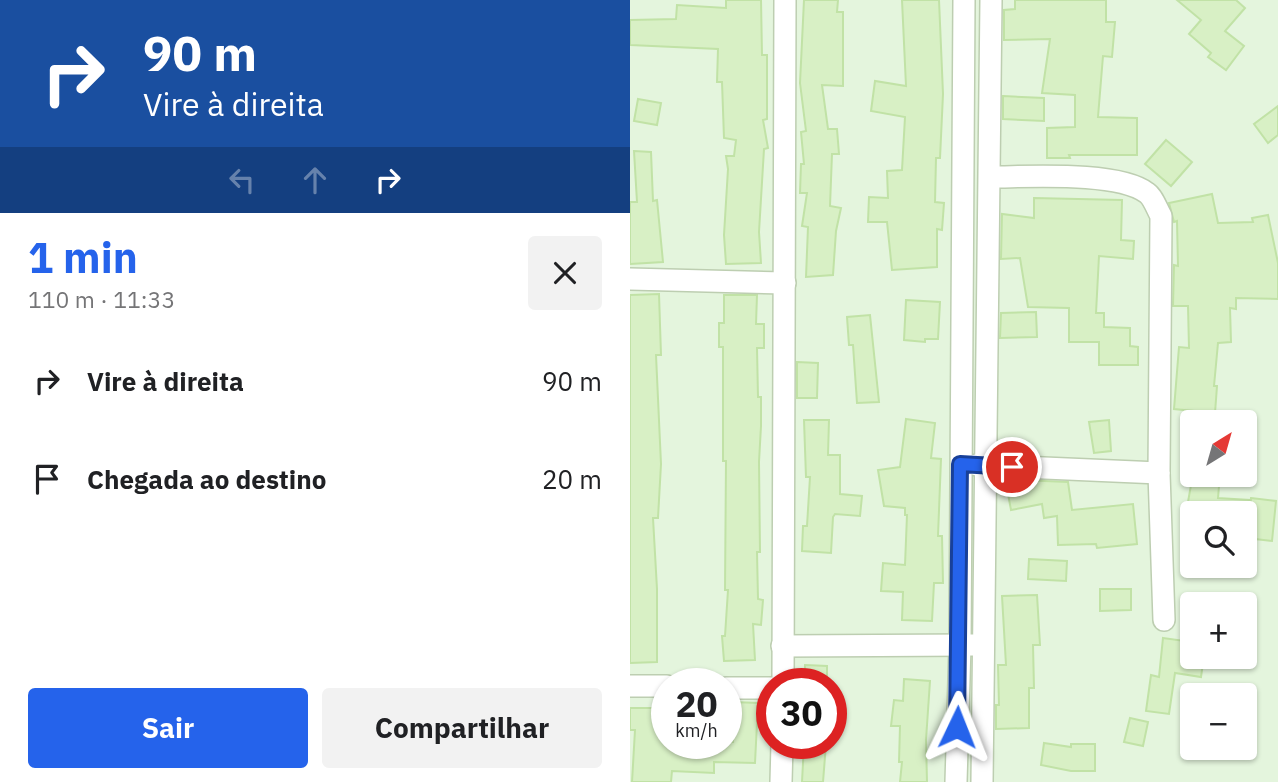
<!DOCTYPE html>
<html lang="pt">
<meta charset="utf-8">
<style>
body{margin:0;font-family:"IBM Plex Sans",sans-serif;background:#f2f2f2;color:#202124;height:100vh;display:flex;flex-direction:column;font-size:26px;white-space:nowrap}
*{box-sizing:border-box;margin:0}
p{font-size:23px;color:#757577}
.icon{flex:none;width:38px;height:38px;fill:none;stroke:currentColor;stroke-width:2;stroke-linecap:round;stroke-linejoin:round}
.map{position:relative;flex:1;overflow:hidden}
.panel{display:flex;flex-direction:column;background:#fff;width:630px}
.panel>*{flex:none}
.banner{background:#1a4fa0;color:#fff;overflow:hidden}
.needle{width:46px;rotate:37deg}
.tools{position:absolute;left:550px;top:410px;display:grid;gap:14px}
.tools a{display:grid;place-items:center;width:77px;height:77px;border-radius:7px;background:#fff;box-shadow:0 2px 5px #0004;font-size:35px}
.speed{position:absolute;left:21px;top:668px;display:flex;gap:14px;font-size:35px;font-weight:700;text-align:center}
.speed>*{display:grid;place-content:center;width:91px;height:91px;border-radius:50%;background:#fff;box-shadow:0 2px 5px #0004;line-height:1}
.speed small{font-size:18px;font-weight:400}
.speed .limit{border:10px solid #d22;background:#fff;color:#111}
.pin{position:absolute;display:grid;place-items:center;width:60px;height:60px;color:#fff;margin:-30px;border:4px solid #fff;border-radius:50%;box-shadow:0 2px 7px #0007}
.me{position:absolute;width:77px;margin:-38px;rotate:2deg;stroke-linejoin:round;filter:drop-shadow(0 0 5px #0008)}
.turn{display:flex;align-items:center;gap:24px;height:147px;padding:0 28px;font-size:32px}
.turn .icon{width:91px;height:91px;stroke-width:2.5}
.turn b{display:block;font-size:49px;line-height:60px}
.lanes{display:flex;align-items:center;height:66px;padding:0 28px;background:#0003;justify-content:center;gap:35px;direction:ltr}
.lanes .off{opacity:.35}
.round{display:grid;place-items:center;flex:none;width:74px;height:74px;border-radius:7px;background:#f2f2f2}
.head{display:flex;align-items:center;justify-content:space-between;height:119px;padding:0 28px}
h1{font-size:42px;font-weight:800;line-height:52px;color:#2563eb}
.primary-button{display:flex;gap:14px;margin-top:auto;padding:14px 28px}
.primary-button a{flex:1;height:80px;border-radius:7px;background:#2563eb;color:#fff;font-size:28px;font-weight:800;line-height:80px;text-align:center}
.primary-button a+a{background:#f2f2f2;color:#202124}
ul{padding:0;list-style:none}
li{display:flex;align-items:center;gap:21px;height:98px;padding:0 28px}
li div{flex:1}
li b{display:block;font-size:26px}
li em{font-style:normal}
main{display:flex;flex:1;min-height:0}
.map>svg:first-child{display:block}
</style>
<main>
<section class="panel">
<div class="banner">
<div class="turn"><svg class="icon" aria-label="right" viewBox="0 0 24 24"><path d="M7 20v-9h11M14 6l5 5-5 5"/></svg><div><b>90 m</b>Vire à direita</div></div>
<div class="lanes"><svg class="icon off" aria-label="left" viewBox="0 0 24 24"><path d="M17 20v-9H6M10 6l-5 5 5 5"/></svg><svg class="icon off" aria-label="ahead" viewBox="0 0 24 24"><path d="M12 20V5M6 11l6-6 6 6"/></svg><svg class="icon" aria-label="right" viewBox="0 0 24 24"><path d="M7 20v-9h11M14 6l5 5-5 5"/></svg></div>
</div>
<div class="head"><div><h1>1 min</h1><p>110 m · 11:33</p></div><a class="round"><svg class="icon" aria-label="close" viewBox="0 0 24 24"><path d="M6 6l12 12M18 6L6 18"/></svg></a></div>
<ul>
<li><svg class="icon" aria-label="right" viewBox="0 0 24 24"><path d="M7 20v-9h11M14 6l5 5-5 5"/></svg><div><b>Vire à direita</b></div><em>90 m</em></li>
<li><svg class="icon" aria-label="arrive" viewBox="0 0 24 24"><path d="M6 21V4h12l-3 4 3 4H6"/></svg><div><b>Chegada ao destino</b></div><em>20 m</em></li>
</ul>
<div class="primary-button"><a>Sair</a><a>Compartilhar</a></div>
</section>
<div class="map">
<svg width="648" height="782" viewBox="0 0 648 782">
<rect width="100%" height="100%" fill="#effcec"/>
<path fill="#e4f5dd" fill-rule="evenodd" d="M0 0H648V782H0ZM562 422H614V474H562ZM562 513H614V565H562ZM562 604H614V656H562ZM37 684H96V744H37ZM142 684H201V744H142ZM562 695H614V747H562Z"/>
<g fill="#d8f0c5" stroke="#c1e2a6" stroke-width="2">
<path d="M96 0H131L132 55H137V119L133 120 138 148 134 149 129 232 131 263 96 264 94 235 98 169 96 156H104L106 140 94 138 92 82H87L88 49 0 45V20L46 19 47 5 96 8Z"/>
<path d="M174 0H208L207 12H213V86L192 85 198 129H207L209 154H202L200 206 211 208 206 231 203 275 176 277 178 227 172 226 177 193H170L171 164H174L171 132 176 131 170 83Z"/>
<path d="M272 0H309L313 94 310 158H306L305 202 314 203 312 230 307 229V267L262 270 257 222H238L239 197 258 198 257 171 272 170 275 117 241 111 245 81 276 86Z"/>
<path d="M385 0H476V22H485L482 57 473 56 468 117 507 118V155H439L440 158H417V128L445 127V95L412 93 420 39 374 40V10L385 9Z"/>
<path d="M547 0H606L615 8 595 31 614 46 596 70 578 57 581 53 559 34 571 20Z"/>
<path d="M373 96 414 98V121L373 119Z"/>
<path d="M8 99 31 103 27 125 4 121Z"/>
<path d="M648 106V135L638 143 624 124Z"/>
<path d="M536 140 562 162 541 186 515 164Z"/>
<path d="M4 151 21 152 23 201 27 200 33 262 0 264V202H7Z"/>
<path d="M582 194 588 223 623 222 622 218 638 215 648 263V299L606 298V309L600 308 601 342 588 343 584 386H587L585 413 544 409 549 347 559 348 558 306H543L544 265 548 266 547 221 544 222 539 203Z"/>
<path d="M404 198 492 200 491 240 504 241 503 259 469 256 466 313H474V327L500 328V346L508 347V365H469V342H439V308L398 307 390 258 371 259 372 214 404 218Z"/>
<path d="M29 294 31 355H26L31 464 28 518H23L27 589V662L0 663V295Z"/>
<path d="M94 295H127L126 324H134V348H127L128 397H131V426L129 462 130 552H127L128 599 133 600 131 625 123 624 125 660 94 661 92 636H95L98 590H95L96 461H93V347H89V323H94Z"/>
<path d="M276 300 310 302 308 339H295V342L274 340Z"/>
<path d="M406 312 407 337 370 338 371 313Z"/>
<path d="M240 315 249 402 227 403 223 345H219L217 317Z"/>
<path d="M167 362 188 363 187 398H167Z"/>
<path d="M276 419 305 423 301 458 311 459 308 536H312L313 583H304L302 621 272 620 273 592 251 591 253 563 275 565 277 515H275V508L254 506 248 470 270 467Z"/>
<path d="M174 420H199L198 455H210V494L232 496 230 516 205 514 203 517 201 553 172 551 173 526H177L180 477H176Z"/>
<path d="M479 420 481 451 464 453 459 422Z"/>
<path d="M563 474H590L588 498 619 500V513H556Z"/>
<path d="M391 480 438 482 442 510 503 504 507 544 467 548 466 544 428 545 427 516 414 518 412 504 381 510 376 483Z"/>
<path d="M621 498 646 501 642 541 617 538Z"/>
<path d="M399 559 437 561 436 581 398 579Z"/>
<path d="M470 589H501V610L470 611Z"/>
<path d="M407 595 410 645H403L404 688H399V728L366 729V705H369L368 665H376L372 596Z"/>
<path d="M533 638 562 642V656H574L571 677 545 673 539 714 516 711 521 675 529 677Z"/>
<path d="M175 665 197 666V684H175Z"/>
<path d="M274 679 300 681 296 740 297 782H270L272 762H269L270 726H261L264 700 273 701Z"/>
<path d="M103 702 128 703 125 763 84 762V773L42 771 41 782H2L5 730H0V708H37V744H96V742H103Z"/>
<path d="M500 718 518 722 513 746 494 742Z"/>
<path d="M414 743 441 747V744H465V771H441L411 765Z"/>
<path d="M174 744H196L193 782H172Z"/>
</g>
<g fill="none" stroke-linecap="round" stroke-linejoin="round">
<defs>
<g id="minor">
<path d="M361 177C398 177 488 171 517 193 523 197 527 209 531 216L529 473 534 620"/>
<path d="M0 279 155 283"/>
<path d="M346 465 529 473"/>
<path d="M152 646 343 645"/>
<path d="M153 684 155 0"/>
<path d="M0 686H37"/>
<path d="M96 688H142"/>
<path d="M151 782 152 744"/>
<path d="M326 782 330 645 334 0"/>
<path d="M352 782 361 0"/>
</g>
</defs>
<use href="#minor" stroke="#bdceb1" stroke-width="24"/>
<use href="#minor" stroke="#fff" stroke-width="21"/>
</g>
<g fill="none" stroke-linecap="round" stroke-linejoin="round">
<defs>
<path id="route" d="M327 727 330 464 382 467"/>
</defs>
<use href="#route" stroke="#184099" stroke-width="18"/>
<use href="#route" stroke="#2563eb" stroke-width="12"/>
</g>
</svg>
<div class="tools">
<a><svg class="needle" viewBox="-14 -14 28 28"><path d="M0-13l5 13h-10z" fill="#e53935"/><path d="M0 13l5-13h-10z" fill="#757577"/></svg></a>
<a><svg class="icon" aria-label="search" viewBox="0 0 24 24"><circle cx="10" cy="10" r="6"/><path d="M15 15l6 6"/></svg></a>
<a>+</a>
<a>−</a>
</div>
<div class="speed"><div>20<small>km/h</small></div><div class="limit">30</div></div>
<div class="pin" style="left:382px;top:467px;background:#d93025"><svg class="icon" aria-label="arrive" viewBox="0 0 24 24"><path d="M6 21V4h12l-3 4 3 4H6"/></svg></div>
<svg class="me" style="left:327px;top:727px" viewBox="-20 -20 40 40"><path d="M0-17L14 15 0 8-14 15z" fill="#2563eb" stroke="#fff" stroke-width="4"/></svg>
</div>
</main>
